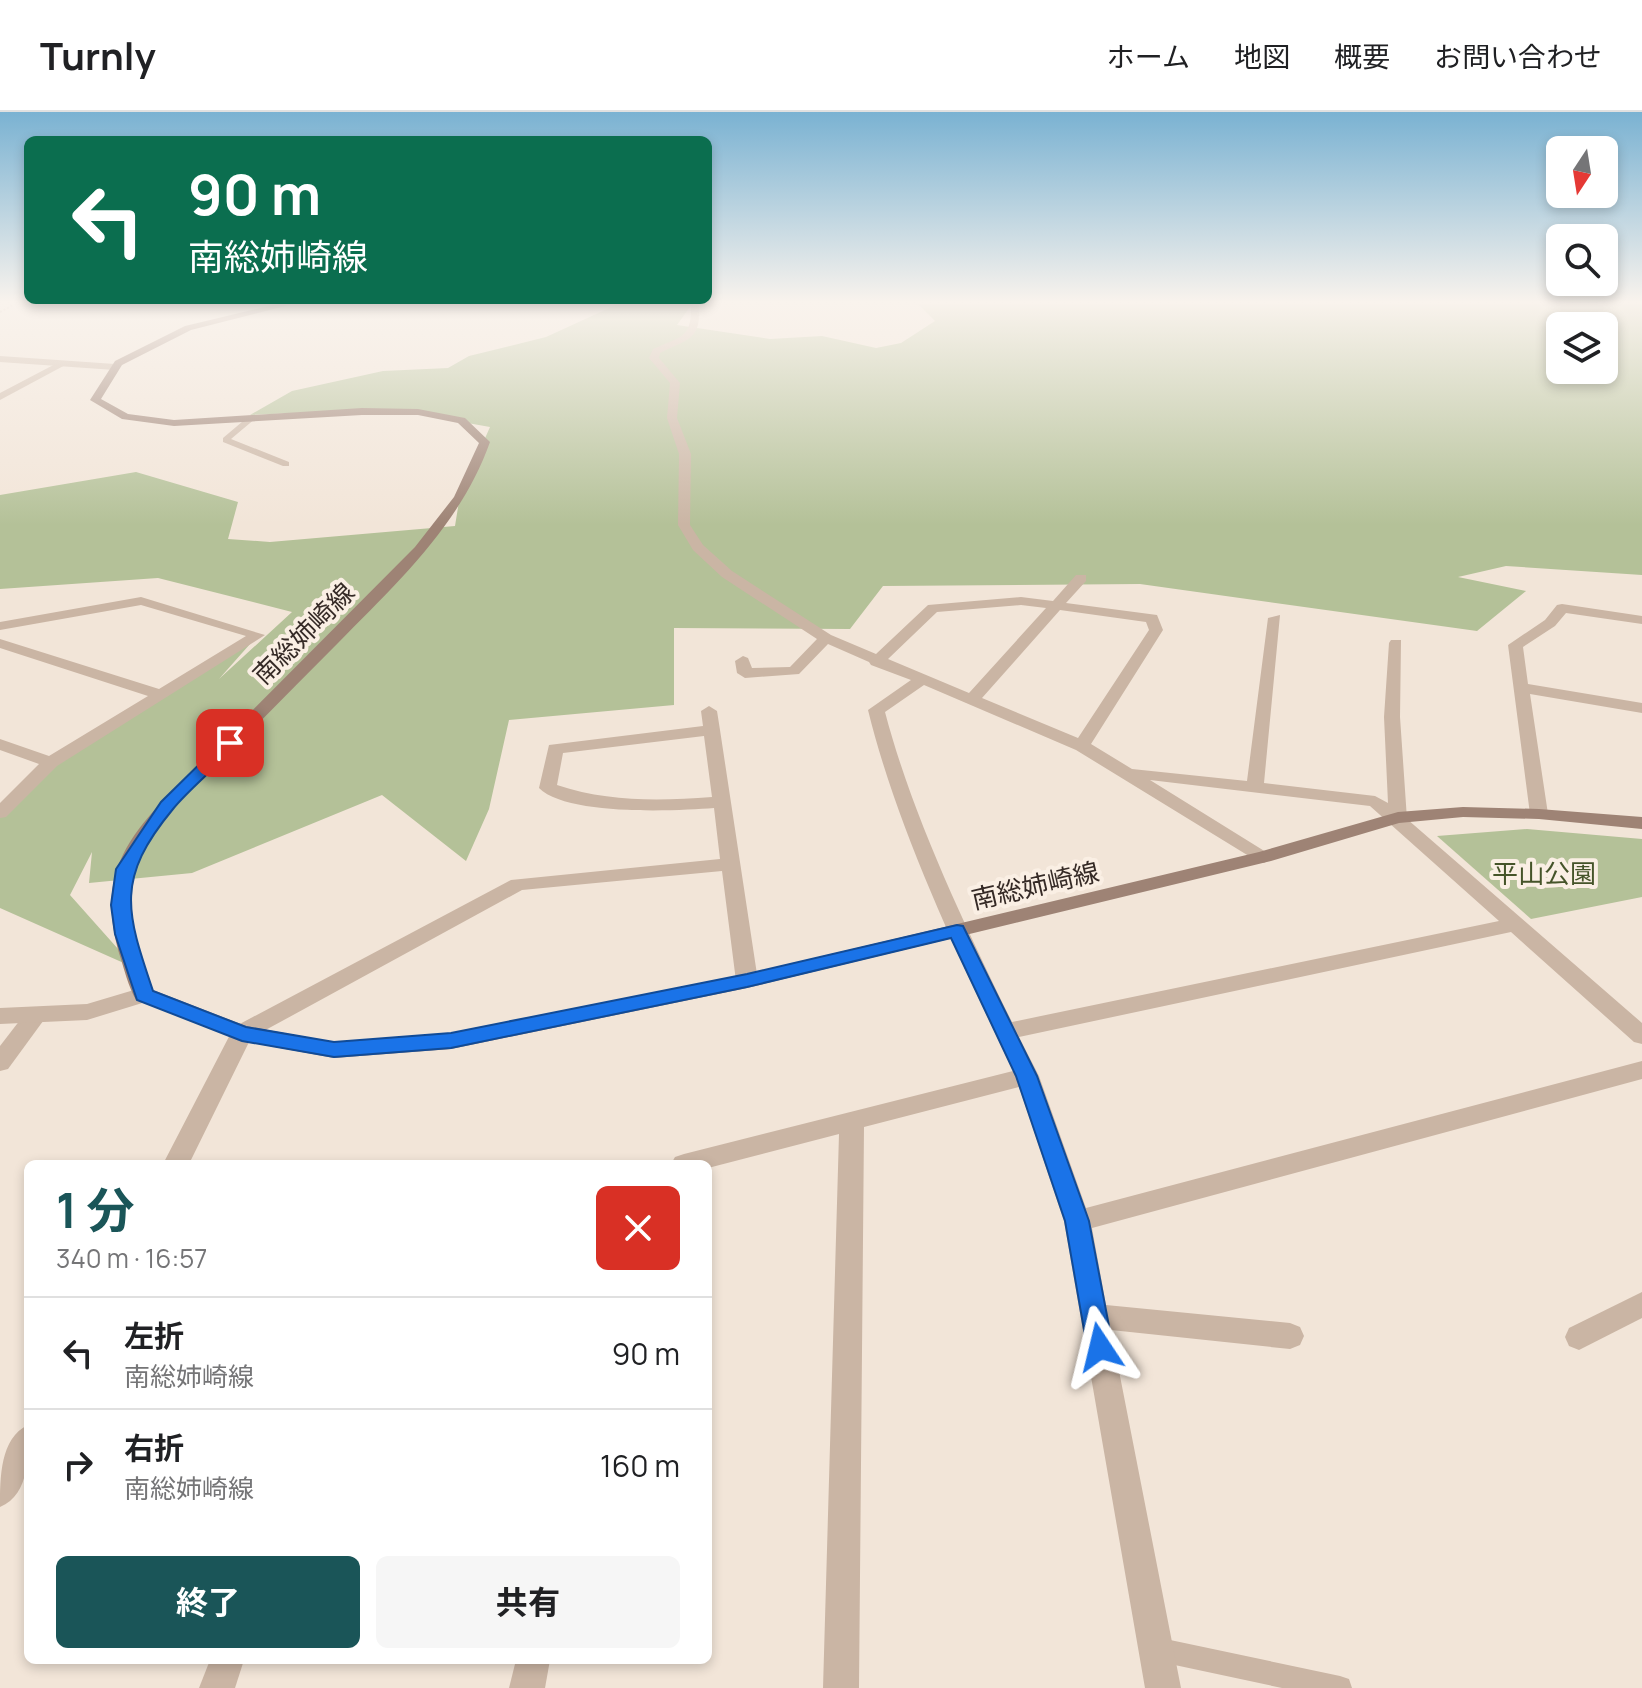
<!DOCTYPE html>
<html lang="ja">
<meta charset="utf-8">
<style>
body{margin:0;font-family:Manrope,"Noto Sans JP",sans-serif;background:#f6f6f6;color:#202124;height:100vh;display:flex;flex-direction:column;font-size:30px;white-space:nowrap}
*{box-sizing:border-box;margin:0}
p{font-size:26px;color:#757577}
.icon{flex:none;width:44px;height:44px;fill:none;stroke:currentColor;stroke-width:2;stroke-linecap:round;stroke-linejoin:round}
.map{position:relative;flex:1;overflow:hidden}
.details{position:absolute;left:24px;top:1048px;width:688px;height:504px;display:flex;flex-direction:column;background:#fff;border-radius:12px;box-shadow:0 4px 12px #0003}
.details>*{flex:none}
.hud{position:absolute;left:24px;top:24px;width:688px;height:168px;border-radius:12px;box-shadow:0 4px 12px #0003;background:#0b6e4f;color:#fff;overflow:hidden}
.needle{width:52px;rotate:192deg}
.controls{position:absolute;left:1546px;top:24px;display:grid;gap:16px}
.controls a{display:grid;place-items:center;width:72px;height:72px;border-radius:12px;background:#fff;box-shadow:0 4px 12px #0003;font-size:40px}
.pin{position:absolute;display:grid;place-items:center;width:68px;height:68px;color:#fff;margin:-34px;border-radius:16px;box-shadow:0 4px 12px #0006}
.me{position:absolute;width:88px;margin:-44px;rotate:350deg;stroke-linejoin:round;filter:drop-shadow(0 0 6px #0008)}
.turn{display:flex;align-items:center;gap:28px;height:168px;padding:0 32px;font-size:36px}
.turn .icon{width:104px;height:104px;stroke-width:2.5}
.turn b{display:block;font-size:56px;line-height:68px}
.round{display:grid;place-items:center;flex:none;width:84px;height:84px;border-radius:12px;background:#f6f6f6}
.summary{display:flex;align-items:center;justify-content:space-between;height:136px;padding:0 32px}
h1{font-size:48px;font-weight:700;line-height:60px;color:#1a5558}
.cta{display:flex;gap:16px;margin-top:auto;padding:16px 32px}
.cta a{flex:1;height:92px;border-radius:12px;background:#1a5558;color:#fff;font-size:32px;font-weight:700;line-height:92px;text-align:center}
.cta a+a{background:#f6f6f6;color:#202124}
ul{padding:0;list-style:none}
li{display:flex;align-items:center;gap:24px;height:112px;padding:0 32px;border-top:2px solid #e0e0e0}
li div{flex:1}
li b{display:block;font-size:30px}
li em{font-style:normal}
header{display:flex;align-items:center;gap:48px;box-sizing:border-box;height:112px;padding:0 40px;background:#fff;border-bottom:2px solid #e0e0e0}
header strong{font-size:38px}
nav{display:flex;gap:44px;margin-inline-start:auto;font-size:28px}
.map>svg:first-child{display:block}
</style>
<header>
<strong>Turnly</strong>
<nav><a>ホーム</a><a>地図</a><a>概要</a><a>お問い合わせ</a></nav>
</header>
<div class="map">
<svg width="1642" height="1576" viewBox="0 0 1642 1576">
<rect width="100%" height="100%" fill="#f2e5d8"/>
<g fill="#b4c198" fill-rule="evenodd">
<path d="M618 192H692L677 213 770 227 822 224 876 236 901 231 935 209 918 192H1642V463L1506 454 1458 465 1526 479 1477 519 1140 472 883 474 850 517 674 516V593L509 608 489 697 466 749 382 683 192 761 89 771 92 740 70 783 135 856 0 796V701L51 650 258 523 219 567 292 500 158 466 0 477V383L136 360 238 390 228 427 270 430 455 414 460 383 490 315 389 297 250 303 292 279 383 259 448 256 469 244 546 225ZM1560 214H1604V258H1560Z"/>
<path d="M1527 717 1642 727V785L1531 807 1437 724Z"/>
</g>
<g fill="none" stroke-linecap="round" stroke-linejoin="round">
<path stroke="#b69e8e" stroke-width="2" stroke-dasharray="2 2" stroke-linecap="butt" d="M0 200 15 192"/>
<g fill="#cab5a4" fill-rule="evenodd">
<path d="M249 304 256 306 231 327 289 350V354H283L223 330V326Z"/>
<path d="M1156 1525 1340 1564 1349 1567 1352 1576H1282L1156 1549 1147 1546 1144 1537 1147 1528Z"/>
</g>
<g fill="#cab5a4" fill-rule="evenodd">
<path d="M691 192H699C701 228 690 226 660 241L659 246 680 271 677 306 691 342 690 413 703 433 732 459 831 523 876 542 928 493 1021 485 1053 489 1076 463H1086V469L1066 491 1157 503 1163 518 1091 632 1132 657 1247 669 1268 506 1280 503 1264 671 1375 684 1388 691 1384 605 1389 531 1391 528H1401L1400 605 1407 707 1642 911V932L1634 930 1511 820 1019 925 1039 964 1086 1096 1642 949V967L1092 1116 1106 1193 1290 1211 1300 1215 1304 1224 1300 1233 1290 1237 1111 1218 1181 1576H1145L1064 1109 1019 975 864 1015 859 1576H823L839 1022 708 1056V1052H671L675 1045 684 1042 1013 959C960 847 898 720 868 598L911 568 871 553 869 550 828 532 799 562 745 566 737 561 735 549 743 544 748 546 752 556 790 555 817 527 722 465 693 438 678 413 679 342 667 306 670 271 649 246 653 237C681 224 692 227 691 192ZM1021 493 1046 496 969 581 888 547 937 500ZM1060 498 1146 510 1149 518 1078 626 982 586ZM924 573 1076 638 1257 749 1264 751 1274 745 1150 668 1370 694 1499 809 1012 910C965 814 912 703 885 600Z"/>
<path d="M61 249 69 251 0 288V281Z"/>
<path d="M141 485 265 523 57 654 6 705 0 706V691L39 652 0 638V627L49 644 148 584 0 536V527L159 577 246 524 141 493 0 518V510Z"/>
<path d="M1562 492 1642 504V512L1566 501 1555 514 1523 535 1528 572 1642 591V601L1530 582 1548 702 1539 707 1530 702 1508 533 1545 508 1557 493Z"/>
<path d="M709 594 717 599 720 618 758 869 755 874H739L736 869 722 759 522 778 251 926 189 1052H163L234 915 511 768 720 747 714 696C675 699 567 704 539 676L549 633 703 614 701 599ZM704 624 712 685C659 689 608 690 557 673L563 641Z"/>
<path d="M35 897 43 899 46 905 8 957 0 959V934L27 899Z"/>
<path d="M1642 1180V1206L1579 1238 1569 1234 1565 1225 1569 1216Z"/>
<path d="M28 1313C28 1342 31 1382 0 1395 0 1366 0 1326 28 1313Z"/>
<path d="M210 1548H244L235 1576H199Z"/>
<path d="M516 1548H550L545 1576H509Z"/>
</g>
<g fill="#cab5a4" fill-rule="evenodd">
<path d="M0 244 115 252 120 255 115 258 0 250Z"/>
<path d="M144 875 152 878 155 883 152 888 87 908 0 912V896L87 892Z"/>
</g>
<path fill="#9e8375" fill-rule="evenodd" d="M277 192H293L191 218 122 253 101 287 128 302 174 308 362 296 418 297 465 306 490 330C461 412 398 470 338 531 301 568 264 606 227 643 195 675 145 714 133 760 124 801 140 841 153 878L246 914 334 930 451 921 747 862 1259 740 1398 700 1463 695 1539 697 1642 705V717L1539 707 1463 705 1399 711 1271 749 747 876 451 937 334 946 242 929 136 888C128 874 124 856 119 841 99 770 120 734 168 683L415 435 454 385 479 331 458 311 418 303H362L174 314 122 307 90 288 115 249 185 214Z"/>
</g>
<linearGradient id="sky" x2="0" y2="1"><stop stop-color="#7ab2d2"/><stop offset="0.46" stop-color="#f9f3ed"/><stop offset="1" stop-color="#f9f3ed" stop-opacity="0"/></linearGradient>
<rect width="1642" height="413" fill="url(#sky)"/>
<path fill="#1a73e8" stroke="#114b97" stroke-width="2" d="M224 628 237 631C218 655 192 674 173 697 115 767 126 799 153 879L246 915 334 930 451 921 747 862 957 813 963 814 1037 964 1089 1109 1113 1235 1109 1243 1100 1246 1091 1243 1087 1235 1065 1109 1016 964 951 826 747 875 451 936 334 945 242 929 137 888 115 822 111 793 116 757 161 690Z"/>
<g text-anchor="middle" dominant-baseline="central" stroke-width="8" stroke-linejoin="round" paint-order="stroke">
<g font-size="26" fill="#352a26" stroke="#faefe4">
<text transform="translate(303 521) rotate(-45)">南総姉崎線</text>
<text transform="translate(1035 773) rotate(-13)">南総姉崎線</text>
</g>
<g font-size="26" fill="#455429" stroke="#faefe4">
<text x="1544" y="761">平山公園</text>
</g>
</g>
</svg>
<div class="controls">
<a><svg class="needle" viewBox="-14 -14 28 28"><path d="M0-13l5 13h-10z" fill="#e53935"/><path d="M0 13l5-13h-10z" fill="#757577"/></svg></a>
<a><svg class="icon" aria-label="search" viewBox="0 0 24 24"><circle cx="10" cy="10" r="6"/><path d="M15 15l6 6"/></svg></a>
<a><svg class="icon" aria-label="layers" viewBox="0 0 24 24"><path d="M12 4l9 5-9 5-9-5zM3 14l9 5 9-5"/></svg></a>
</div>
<div class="pin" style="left:230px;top:631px;background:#d93025"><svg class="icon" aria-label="arrive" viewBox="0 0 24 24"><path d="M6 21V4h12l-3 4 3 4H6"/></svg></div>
<svg class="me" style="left:1100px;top:1235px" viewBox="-20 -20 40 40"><path d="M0-17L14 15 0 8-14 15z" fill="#1a73e8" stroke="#fff" stroke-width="4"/></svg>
<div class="hud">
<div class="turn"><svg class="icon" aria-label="left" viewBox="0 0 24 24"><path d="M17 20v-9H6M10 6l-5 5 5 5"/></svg><div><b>90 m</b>南総姉崎線</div></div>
</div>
<section class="details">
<div class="summary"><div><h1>1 分</h1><p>340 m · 16:57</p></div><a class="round" style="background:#d93025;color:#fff"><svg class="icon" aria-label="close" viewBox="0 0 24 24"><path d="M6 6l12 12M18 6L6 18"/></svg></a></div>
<ul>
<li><svg class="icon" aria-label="left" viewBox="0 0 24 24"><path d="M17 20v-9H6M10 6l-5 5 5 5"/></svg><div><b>左折</b><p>南総姉崎線</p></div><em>90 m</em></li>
<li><svg class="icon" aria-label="right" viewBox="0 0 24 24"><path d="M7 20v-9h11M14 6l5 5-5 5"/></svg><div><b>右折</b><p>南総姉崎線</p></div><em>160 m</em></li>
</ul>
<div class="cta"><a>終了</a><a>共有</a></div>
</section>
</div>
